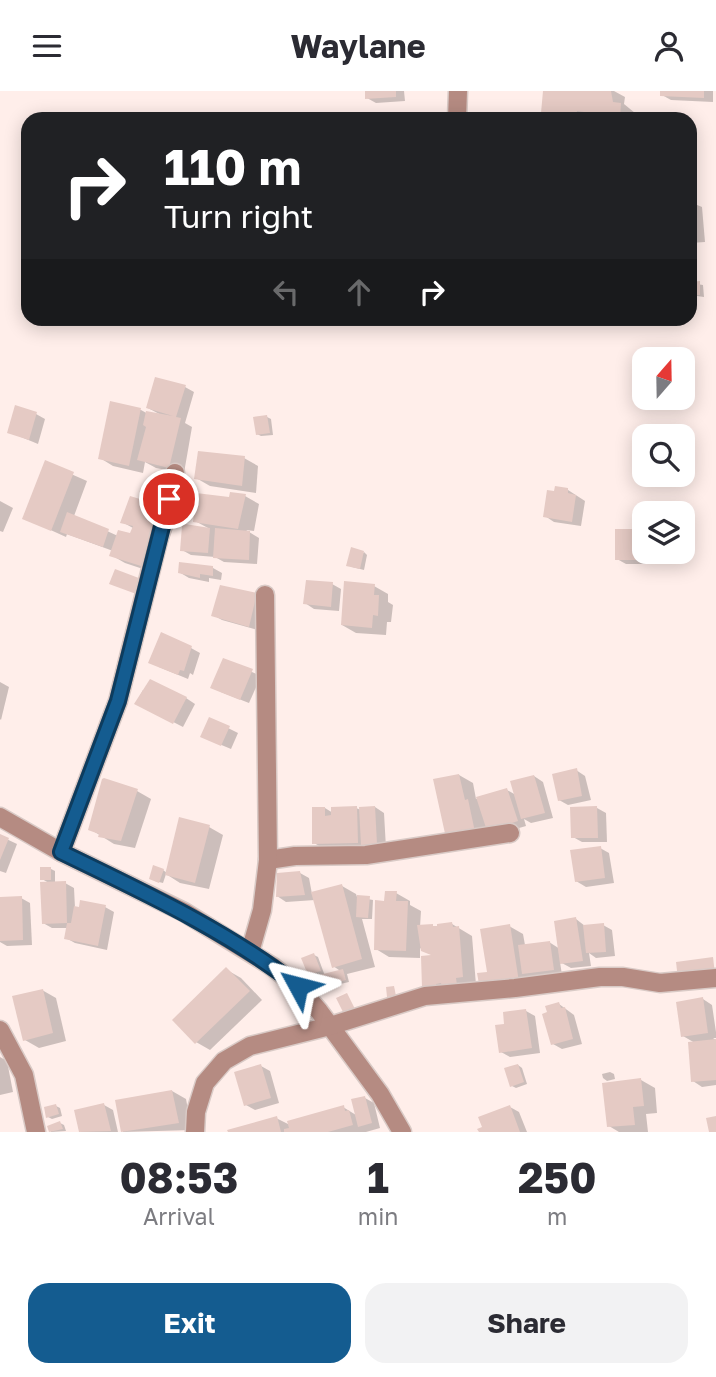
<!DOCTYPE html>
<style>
body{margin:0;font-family:"Golos Text",sans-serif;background:#f2f2f3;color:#2b2b33;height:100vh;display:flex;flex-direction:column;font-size:26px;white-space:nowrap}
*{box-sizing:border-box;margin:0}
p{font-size:23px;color:#7c7c81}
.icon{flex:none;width:38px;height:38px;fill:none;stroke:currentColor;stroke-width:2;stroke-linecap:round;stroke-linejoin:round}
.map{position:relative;height:1041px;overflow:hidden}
.sheet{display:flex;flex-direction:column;background:#fff;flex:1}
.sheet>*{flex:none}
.guide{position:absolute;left:21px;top:21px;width:676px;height:214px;border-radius:21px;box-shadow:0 4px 18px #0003;background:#202124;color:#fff;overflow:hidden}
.needle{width:46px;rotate:20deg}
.buttons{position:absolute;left:632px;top:256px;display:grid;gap:14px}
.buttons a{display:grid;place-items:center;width:63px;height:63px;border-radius:14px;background:#fff;box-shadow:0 4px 18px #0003;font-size:35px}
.pin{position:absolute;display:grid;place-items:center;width:60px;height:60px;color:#fff;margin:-30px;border:4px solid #fff;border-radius:50%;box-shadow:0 2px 7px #0007}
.me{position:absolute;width:77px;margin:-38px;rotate:308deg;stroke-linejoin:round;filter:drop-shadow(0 0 5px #0008)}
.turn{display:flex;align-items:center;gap:24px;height:147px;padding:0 28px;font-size:32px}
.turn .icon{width:91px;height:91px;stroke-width:2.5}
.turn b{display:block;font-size:49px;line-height:60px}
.lanes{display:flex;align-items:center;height:66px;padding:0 28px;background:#0003;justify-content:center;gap:35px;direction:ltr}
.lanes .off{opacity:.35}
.eta{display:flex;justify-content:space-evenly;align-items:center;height:119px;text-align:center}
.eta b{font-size:42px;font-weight:700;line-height:49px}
.action{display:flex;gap:14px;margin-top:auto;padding:14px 28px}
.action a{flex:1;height:80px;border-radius:21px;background:#145c90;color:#fff;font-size:28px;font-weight:700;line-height:80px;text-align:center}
.action a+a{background:#f2f2f3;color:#2b2b33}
header{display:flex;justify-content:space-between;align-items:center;height:91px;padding:0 28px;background:#fff;font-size:32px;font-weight:700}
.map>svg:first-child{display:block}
</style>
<header><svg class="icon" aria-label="menu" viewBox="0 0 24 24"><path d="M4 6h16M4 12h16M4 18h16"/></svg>Waylane<svg class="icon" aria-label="person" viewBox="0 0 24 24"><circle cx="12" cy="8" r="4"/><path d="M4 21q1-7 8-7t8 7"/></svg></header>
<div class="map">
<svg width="716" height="1041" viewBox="0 0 716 1041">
<rect width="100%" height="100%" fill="#ffeeea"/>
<g fill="#0003">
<path d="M366 0H404L405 10 376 12 367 7Z"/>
<path d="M545 0H614L625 6 624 13 635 22 634 28H555L543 21Z"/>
<path d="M662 0H713V11L671 9 662 4Z"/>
<path d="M690 111 702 116 705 151 690 152Z"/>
<path d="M690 192 703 194 704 206 690 204Z"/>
<path d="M644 228H670L668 234Z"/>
<path d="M185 296 194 301 185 332 192 336 184 382 156 377 145 371 143 382 113 375 100 367 111 312 141 319 150 324 163 325 148 317Z"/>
<path d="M36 323 45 328 38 353 9 341Z"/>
<path d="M267 326 271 328 273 344 261 345 257 343Z"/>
<path d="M244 367 258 375 256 402 210 395 196 387Z"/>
<path d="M46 372 87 390 74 425 118 445H131L133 437 122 431 163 418 177 426 162 469 155 482 125 472 111 464 113 460 67 443 66 446 24 427Z"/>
<path d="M568 399 585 410 581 435 554 431 545 425Z"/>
<path d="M245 405 259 413 254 440 246 439 259 447 257 473 224 471 215 466 191 464 182 459 208 437 195 430 231 408Z"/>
<path d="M0 410 13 417 3 441 0 440Z"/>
<path d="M644 460H654V473H626L617 468Z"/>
<path d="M364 461 367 464 364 479 352 476Z"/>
<path d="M213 477 222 482 221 489 209 487V491L189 487 179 481Z"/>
<path d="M332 493 341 498 339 520 314 518 305 512Z"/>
<path d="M374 495 388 503V511L393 514 391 531H387L386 544 356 542 342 534Z"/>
<path d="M256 503 265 509 258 539 222 529 213 524Z"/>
<path d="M191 557 200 562 193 584 190 582 188 588 159 576Z"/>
<path d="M224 569 261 585 249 612 221 601Z"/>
<path d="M0 591 9 596 1 629 0 628Z"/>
<path d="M143 599 186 607 195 613 183 636 136 612Z"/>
<path d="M210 628 238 642 231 658 212 650Z"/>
<path d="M576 679 585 685 591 709 568 714 559 709Z"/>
<path d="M459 684 473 692 476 708 507 699 516 704 534 685 543 691 553 727 531 732 524 728 526 735 461 754Z"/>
<path d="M137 700 151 708 135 757 114 753 90 738Z"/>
<path d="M375 716 384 722 386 757 328 760 314 752 325 717 333 722 356 717 361 719Z"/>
<path d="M597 717 606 722 607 751H582L573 746Z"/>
<path d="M209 736 223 744 209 798 180 792 166 783 163 792 155 790 163 779 167 782Z"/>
<path d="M0 745 17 753 6 782 0 780Z"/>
<path d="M600 757 609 762 614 792 586 796 576 790Z"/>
<path d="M51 778 55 780V792H65L74 797 75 817 105 816 114 821 107 859 75 852 66 847 68 837H52L43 832 49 792 42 788Z"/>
<path d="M300 782 309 787 312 803 342 795 356 803 357 806 373 809 372 828H362L375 876 347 883 349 891 323 897 319 895 316 884 309 883 314 864 318 866 325 885 342 881 333 875 315 809 286 811 277 805Z"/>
<path d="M396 802 410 810V814L421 820 420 836 436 837 452 833 472 845 476 894 424 896 434 865 420 857V867L389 866 376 858 386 811Z"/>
<path d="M21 807 30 812 32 854 7 855 0 851V808Z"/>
<path d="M576 828 585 835 603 834 612 839 615 865 596 867 589 862 591 875 571 877 560 871 562 884 532 898 489 882 509 835 523 843 525 854 549 851 560 858Z"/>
<path d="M227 879 241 887 262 909 210 959 196 951Z"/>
<path d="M42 899 56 907 66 950 39 957 25 949Z"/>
<path d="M703 908 712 914 716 941V947H713L716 949V994L702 996 693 990 695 952 683 945Z"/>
<path d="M559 913 574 924 582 953 562 958 553 953Z"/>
<path d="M526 920 535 925 540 962 510 966 501 961 507 935Z"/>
<path d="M0 966 7 970 13 1001 0 1004Z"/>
<path d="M518 974 522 977 527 993 516 997 512 995Z"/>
<path d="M261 975 270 980 279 1012 255 1019 246 1014Z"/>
<path d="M610 981 614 983 615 988 607 990 603 987 602 983Z"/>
<path d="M641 989 655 997 657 1022 646 1023 648 1041H619L609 1035Z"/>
<path d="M172 1000 186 1008 192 1039 123 1041 117 1011Z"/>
<path d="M365 1007 374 1012 380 1037 366 1041H230L276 1027 290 1034 343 1016 356 1024Z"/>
<path d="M104 1014 113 1019 118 1041H81L76 1020Z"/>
<path d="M56 1015 60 1017 62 1025 52 1028 48 1026Z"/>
<path d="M510 1016 519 1021 527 1041H480Z"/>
<path d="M60 1032 64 1034 66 1040 51 1041 49 1036Z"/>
</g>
<g fill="#e5cac4">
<path d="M365 0H396V6L365 8Z"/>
<path d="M543 0H611L613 11 621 12 620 28 583 26 584 21 577 20 576 25 541 22Z"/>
<path d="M660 0H704V7L660 5Z"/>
<path d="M693 109 696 146 690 147V110Z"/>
<path d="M700 190V204H690V191Z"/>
<path d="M155 286 186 294 176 326 181 327 169 377 137 369 146 336 143 334 146 320 173 325 146 317Z"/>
<path d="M110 310 141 317 129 375 98 368Z"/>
<path d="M15 314 37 321 29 349 7 342Z"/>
<path d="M267 324 270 342 256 344 253 326Z"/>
<path d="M198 360 245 365 242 395 194 388Z"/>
<path d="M45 369 74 381 51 440 22 428Z"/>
<path d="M555 395 568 397V402L576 404 572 431 543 426 547 399 554 400Z"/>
<path d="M230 401 246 403 238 438 193 431 196 402 229 406Z"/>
<path d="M130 405 160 414 141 475 109 465 118 439 130 442 133 435 120 432Z"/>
<path d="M67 421 109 438 103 456 60 441Z"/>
<path d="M185 433 210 437 208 462 180 460 182 435Z"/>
<path d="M215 437 250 440 249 469 213 467Z"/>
<path d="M615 438H644L646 469H615Z"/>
<path d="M351 456 364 460 360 478 346 475Z"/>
<path d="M179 471 213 475V485L200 483V487L178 482Z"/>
<path d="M115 478 144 489 139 504 109 493Z"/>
<path d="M306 489 333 491 331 516 303 513Z"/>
<path d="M344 490 375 493 374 504H379L378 525 373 524 372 537 341 534Z"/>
<path d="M220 494 257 502 249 536 211 525Z"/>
<path d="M161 541 192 555 184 580 180 579 178 584 148 572Z"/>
<path d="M223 567 253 578 240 609 210 597Z"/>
<path d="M150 588 187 606 173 633 134 613Z"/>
<path d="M209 626 230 635 221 655 200 646Z"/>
<path d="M577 677 582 705 558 710 552 683Z"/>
<path d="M459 683 465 709 468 708 475 741 446 747 433 688Z"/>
<path d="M534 684 545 722 521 728 510 690Z"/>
<path d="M104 687 138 698 121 750 98 746 99 743 88 739 102 688Z"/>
<path d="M507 697 518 730 487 740 476 706Z"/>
<path d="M357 715 358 752 312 753V716H325V725L331 724V716Z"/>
<path d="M375 715 377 753 361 754 359 716Z"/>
<path d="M597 715 598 747H571L570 716Z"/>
<path d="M179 726 210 734 195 792 165 784Z"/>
<path d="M0 743 9 747 0 769Z"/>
<path d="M601 755 605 787 575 791 570 759Z"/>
<path d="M153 774 164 778 159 792 149 788Z"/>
<rect x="40" y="776" width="11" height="13"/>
<path d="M300 780 305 804 276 806 277 782Z"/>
<path d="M66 790 67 832 42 833 40 791Z"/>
<path d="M342 793 362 868 332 877 311 801Z"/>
<path d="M385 800H397L396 810H408L406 860 374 859 375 809 384 810Z"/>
<path d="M357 804 370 805 368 827 356 826Z"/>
<path d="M22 805 23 849 0 850V806Z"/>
<path d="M80 809 106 814 98 855 64 848 67 832H71L74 815 79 816Z"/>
<path d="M576 826 583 870 560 873 554 830Z"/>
<path d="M452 831 453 836 459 835 463 886 456 887 457 894 442 896 441 892 436 893V896L422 897 421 865 431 864 421 860 417 834 433 833V835H437V833Z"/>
<path d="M604 832 606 861 586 862 583 834Z"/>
<path d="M510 833 519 891 479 893 477 882 487 881 480 838Z"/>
<path d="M550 850 554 879 522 883 518 854Z"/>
<path d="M314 862 321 880 308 884 301 867Z"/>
<path d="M713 866 715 883 678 888 676 871Z"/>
<path d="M226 876 250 900 195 953 172 929Z"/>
<path d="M343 878 346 889 317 896 315 885Z"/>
<path d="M394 895 396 905 387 906 386 896Z"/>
<path d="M43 898 53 942 23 950 12 905Z"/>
<path d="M347 902 355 918 344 923 336 907Z"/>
<path d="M703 906 708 942 681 946 676 911Z"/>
<path d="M559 911 561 917 565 916 573 948 551 954 542 923 547 921 545 915Z"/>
<path d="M526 918 532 957 499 962 495 934 504 933 503 921Z"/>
<path d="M716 948V989L691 991 688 951Z"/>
<path d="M261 973 271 1007 244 1015 234 981Z"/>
<path d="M518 973 524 991 510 996 504 977Z"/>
<path d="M641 987 644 1015 633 1016 635 1034 607 1036 602 992Z"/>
<path d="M172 999 179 1032 121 1041 115 1009Z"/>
<path d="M365 1005 372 1032 358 1036 351 1008Z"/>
<path d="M104 1012 111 1040 79 1041 74 1019Z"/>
<path d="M56 1013 59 1023 46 1027 44 1016Z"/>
<path d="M344 1014 345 1020 349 1019 353 1034 328 1041H284V1038L289 1037 287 1030Z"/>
<path d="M510 1014 520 1041H479L477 1038 482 1036 478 1026Z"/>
<path d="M277 1025 281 1041H228L227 1039Z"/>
<path d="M716 1025V1041H709L706 1027Z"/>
<path d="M60 1030 63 1038 49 1041 47 1035Z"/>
</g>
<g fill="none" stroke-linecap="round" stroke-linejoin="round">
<defs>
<g id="minor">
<path d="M457 28 458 0"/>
<path d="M0 726 61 761 184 821 273 876 298 896 319 920 380 1003 402 1041"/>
<path d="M61 761 118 610 175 382"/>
<path d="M268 769 295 765 366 764 510 742"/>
<path d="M250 861 262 819 268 769 265 504"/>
<path d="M0 939 24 984 36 1041"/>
<path d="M195 1041 196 1021 205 992 224 970 250 955 330 935 425 905 515 897 600 886H623L660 892 716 887"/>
</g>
</defs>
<use href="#minor" stroke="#d9cac6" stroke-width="21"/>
<use href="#minor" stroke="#b58b82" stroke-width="18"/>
</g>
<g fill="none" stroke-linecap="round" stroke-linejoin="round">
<defs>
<path id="route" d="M169 408 118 610 61 761C143 801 226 839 298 895"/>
</defs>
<use href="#route" stroke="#0d3c5e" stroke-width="18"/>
<use href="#route" stroke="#145c90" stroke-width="12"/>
</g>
</svg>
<div class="buttons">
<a><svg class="needle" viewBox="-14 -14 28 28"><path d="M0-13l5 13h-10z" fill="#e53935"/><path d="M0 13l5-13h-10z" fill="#7c7c81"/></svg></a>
<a><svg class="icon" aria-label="search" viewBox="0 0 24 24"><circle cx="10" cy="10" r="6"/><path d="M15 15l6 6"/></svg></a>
<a><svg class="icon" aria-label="layers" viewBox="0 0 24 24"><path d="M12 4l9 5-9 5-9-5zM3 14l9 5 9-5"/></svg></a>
</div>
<div class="pin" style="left:169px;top:408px;background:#d93025"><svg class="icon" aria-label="arrive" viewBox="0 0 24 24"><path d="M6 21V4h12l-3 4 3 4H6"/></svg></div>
<svg class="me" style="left:298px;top:895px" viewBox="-20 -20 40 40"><path d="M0-17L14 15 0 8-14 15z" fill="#145c90" stroke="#fff" stroke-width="4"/></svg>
<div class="guide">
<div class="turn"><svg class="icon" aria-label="right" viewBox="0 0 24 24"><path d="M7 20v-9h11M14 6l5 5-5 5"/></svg><div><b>110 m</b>Turn right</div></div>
<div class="lanes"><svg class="icon off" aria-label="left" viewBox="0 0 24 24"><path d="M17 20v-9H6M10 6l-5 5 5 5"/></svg><svg class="icon off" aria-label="ahead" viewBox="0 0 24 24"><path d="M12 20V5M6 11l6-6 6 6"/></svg><svg class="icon" aria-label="right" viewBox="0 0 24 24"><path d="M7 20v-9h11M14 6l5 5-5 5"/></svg></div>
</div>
</div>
<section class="sheet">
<div class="eta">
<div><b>08:53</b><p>Arrival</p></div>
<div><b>1</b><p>min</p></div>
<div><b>250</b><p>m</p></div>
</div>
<div class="action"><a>Exit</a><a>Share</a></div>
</section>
